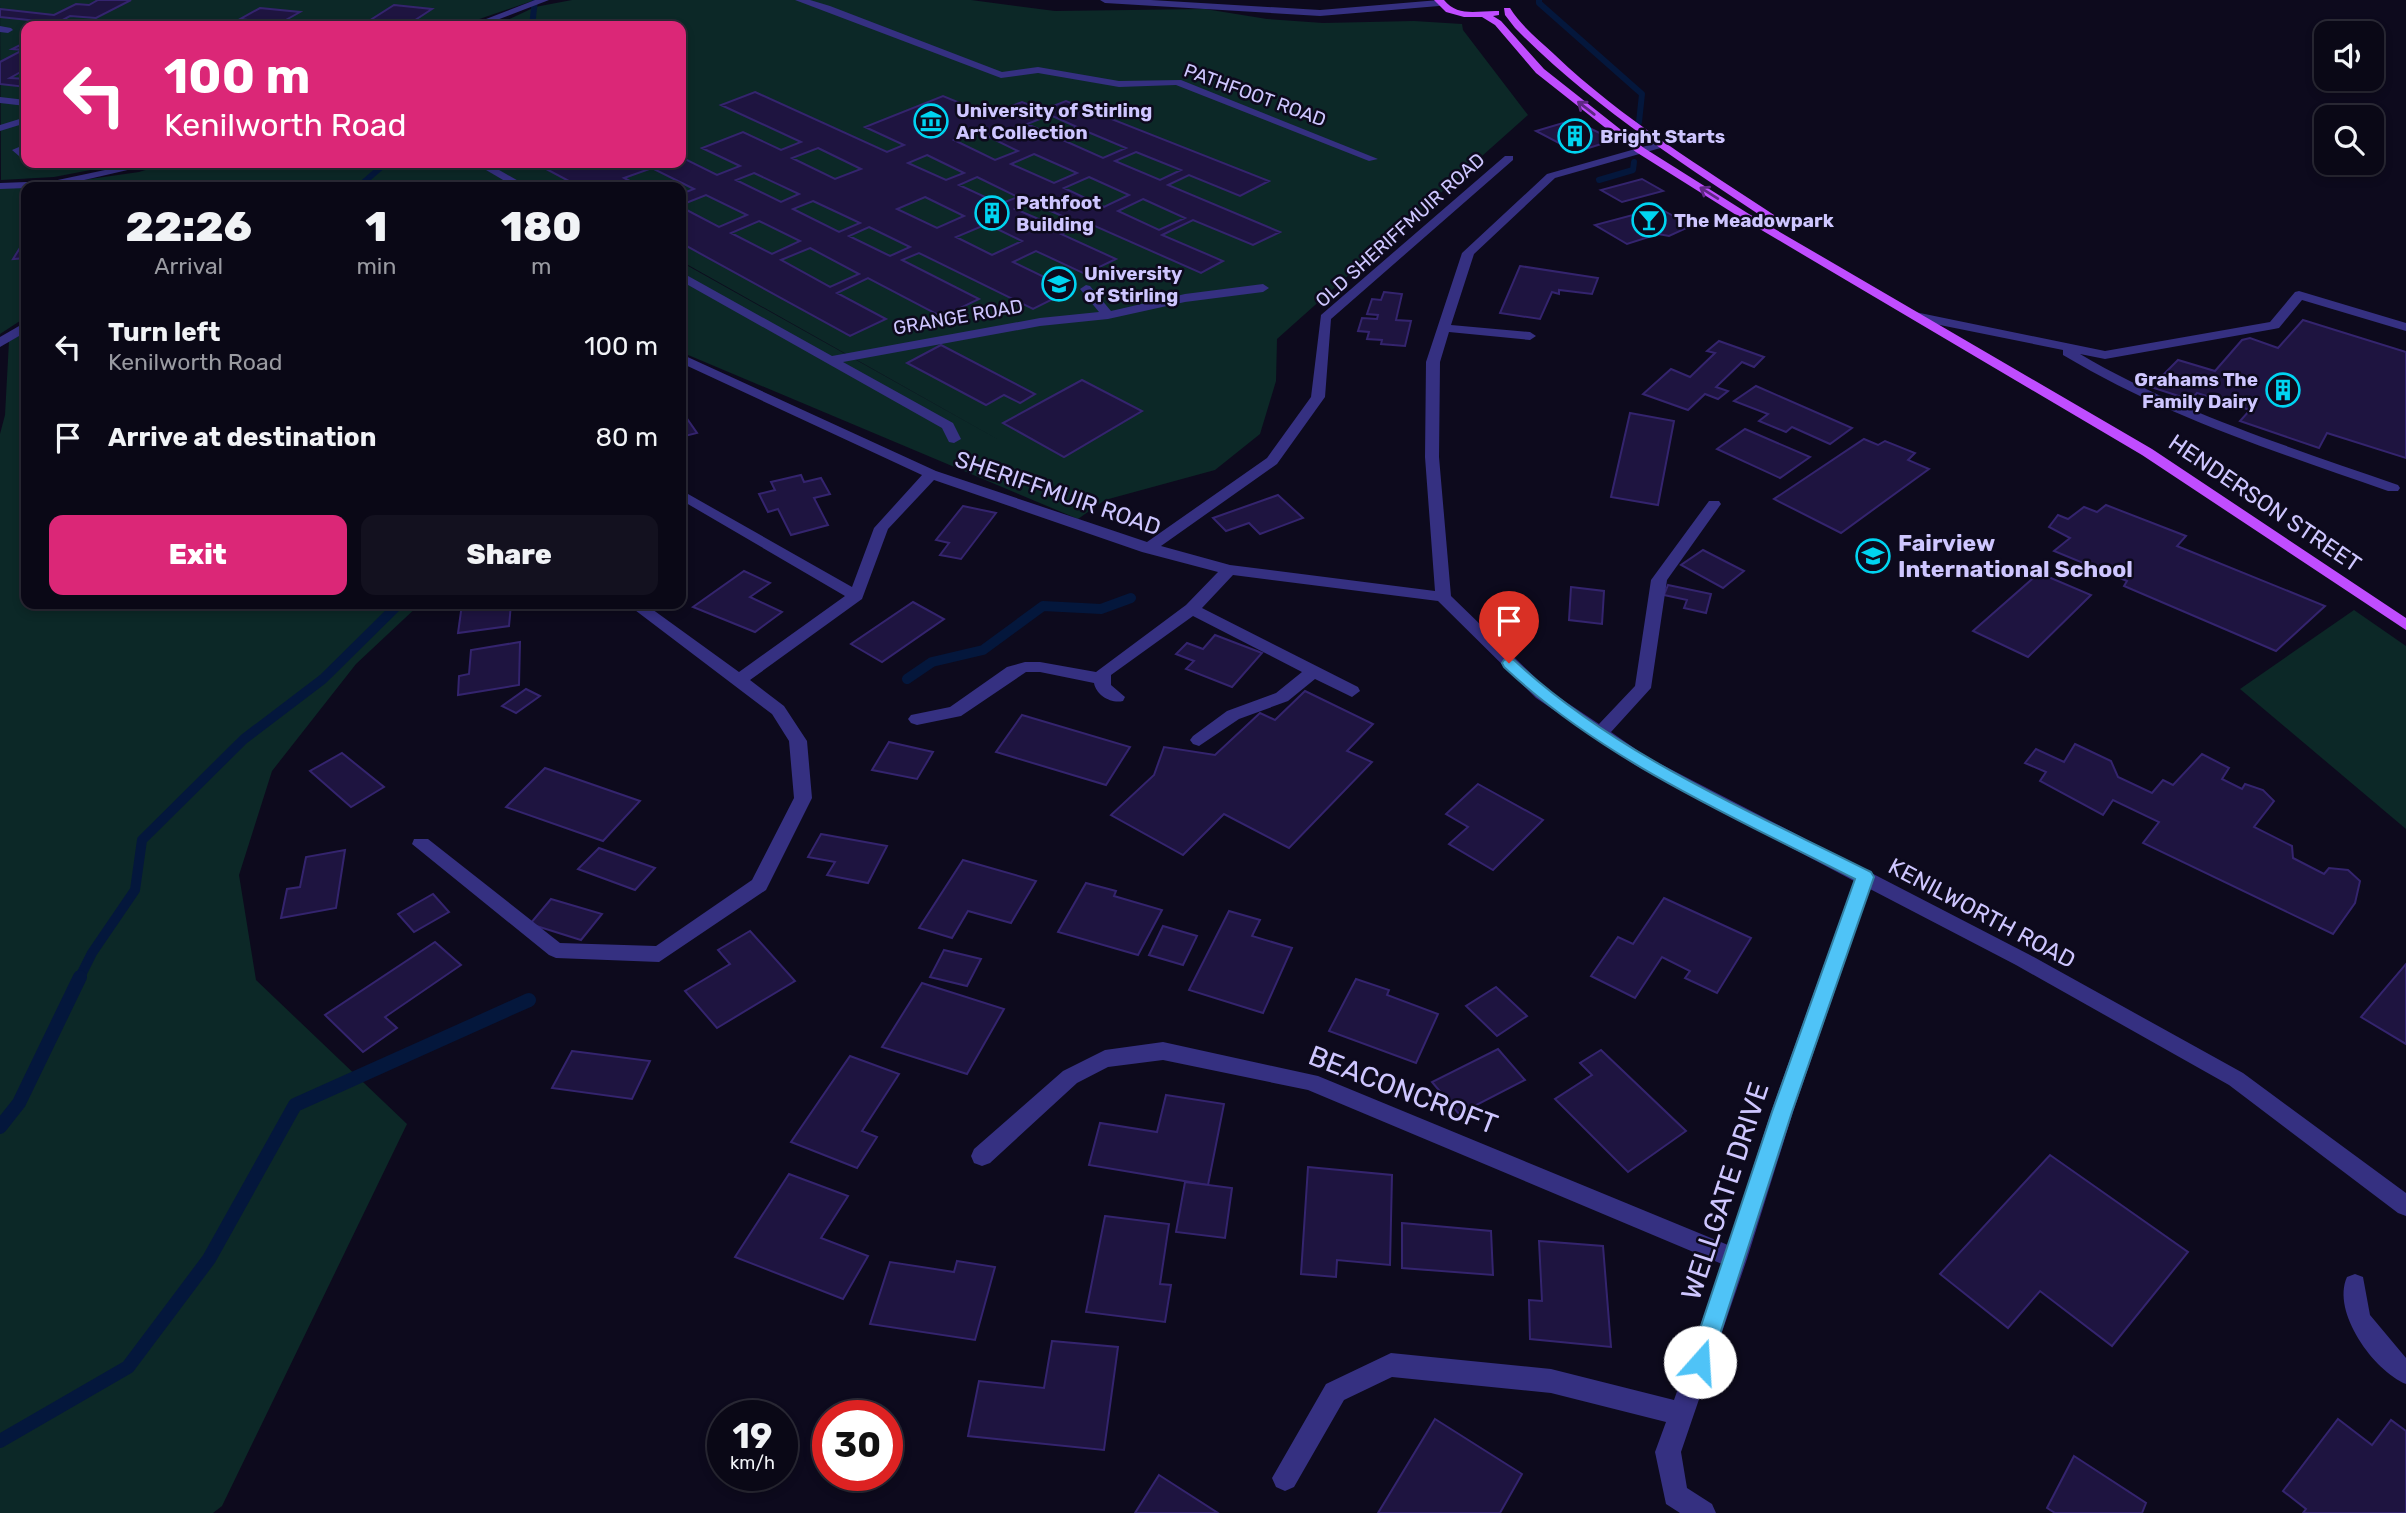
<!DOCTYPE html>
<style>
body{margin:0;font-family:Rubik,sans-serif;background:#13111f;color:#f1f3f6;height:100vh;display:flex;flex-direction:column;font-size:26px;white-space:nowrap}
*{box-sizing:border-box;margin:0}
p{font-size:23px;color:#999aa1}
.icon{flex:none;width:38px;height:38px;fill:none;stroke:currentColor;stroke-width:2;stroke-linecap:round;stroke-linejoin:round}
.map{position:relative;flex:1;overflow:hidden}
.side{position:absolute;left:21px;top:182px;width:665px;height:427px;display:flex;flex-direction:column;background:#0a0816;border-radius:14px;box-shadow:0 4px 10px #0003,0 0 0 2px #2a2935}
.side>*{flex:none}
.banner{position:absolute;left:21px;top:21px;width:665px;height:147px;border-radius:14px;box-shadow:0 4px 10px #0003,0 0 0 2px #2a2935;background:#db2777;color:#fff;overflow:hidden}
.controls{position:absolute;left:2314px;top:21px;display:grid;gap:14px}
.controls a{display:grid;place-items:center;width:70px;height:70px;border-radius:14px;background:#0a0816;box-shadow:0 4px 10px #0003,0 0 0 2px #2a2935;font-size:35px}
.speed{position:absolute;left:707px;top:1400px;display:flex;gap:14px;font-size:35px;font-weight:700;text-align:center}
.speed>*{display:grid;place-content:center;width:91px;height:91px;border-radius:50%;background:#0a0816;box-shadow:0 4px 10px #0003,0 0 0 2px #2a2935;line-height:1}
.speed small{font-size:18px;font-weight:400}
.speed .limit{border:10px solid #d22;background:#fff;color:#111}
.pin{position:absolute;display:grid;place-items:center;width:60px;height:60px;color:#fff;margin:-72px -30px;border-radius:50% 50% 50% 0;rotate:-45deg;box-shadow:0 0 7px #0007}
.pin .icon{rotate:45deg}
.me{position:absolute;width:77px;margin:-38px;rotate:19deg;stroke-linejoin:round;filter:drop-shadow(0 0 5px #0008)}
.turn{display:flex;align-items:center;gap:24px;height:147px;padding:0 28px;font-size:32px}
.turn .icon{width:91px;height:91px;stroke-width:2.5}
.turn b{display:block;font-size:49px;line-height:60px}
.eta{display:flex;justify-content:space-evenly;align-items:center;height:119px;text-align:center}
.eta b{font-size:42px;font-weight:800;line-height:49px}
.primary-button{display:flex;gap:14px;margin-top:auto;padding:14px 28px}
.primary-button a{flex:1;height:80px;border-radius:14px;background:#db2777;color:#fff;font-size:28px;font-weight:800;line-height:80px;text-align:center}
.primary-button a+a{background:#13111f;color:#f1f3f6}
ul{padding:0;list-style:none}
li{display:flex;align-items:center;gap:21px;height:91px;padding:0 28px}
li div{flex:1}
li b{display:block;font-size:26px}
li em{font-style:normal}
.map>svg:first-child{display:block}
</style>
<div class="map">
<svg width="2406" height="1513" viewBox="0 0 2406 1513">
<rect width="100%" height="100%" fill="#0d0a1d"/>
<g fill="#0c2827">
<path d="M0 0H535L459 26H26V163H127L54 177 1 180Z"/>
<path d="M572 0H971L1055 11 1205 9 1267 19 1323 23 1414 21 1462 24 1463 30 1528 115 1277 339 1276 381 1260 434 1215 470 1105 500 1078 519 681 352V262L1006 444 681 261V187H33L139 172 168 163H681V26H495L535 7Z"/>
<path d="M0 186 26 188V317L0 334Z"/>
<path d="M26 332V604H420L356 664 272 771 239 875 256 980 407 1124 222 1506 213 1513H0V434L5 415 9 341Z"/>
<path d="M2354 610 2406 646V829L2240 689Z"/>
</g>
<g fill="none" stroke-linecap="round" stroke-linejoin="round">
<g stroke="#04173c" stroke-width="6">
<path d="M1539 0V3L1642 94 1639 122"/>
<path d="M532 26 535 0"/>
<path d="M1599 180 1633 170 1634 162"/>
<path d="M377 187 364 182 386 163"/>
</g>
<g stroke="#04173c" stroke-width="10">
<path d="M907 679 932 662 983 650 1043 606 1101 609 1131 598"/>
<path d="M79 979 92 953 135 890 142 840 244 739 323 679 399 604"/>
</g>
<g stroke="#04173c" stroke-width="14">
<path d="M0 1127 19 1103 80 977"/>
<path d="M0 1441 128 1367 209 1259 295 1105 529 1000"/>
</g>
</g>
<g fill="#1e1440" stroke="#34246e" stroke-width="2" fill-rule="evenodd">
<path d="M98 0H131L96 18 70 16 57 23 0 17V9L54 15 76 4 89 5Z"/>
<path d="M394 5 432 9 406 26H361Z"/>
<path d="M260 8 300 12 275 26H248L257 21 240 19Z"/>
<path d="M26 42V69L10 78 26 79V87L0 84V62L23 50 12 49Z"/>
<path d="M755 92 887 152 904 145 865 127 943 96 989 115 1022 102 1043 110 1066 101 1269 181 1240 196 1189 175 1168 185 1280 232 1253 245 1193 220 1162 235 1223 261 1201 273 1086 222 1061 234 1116 259 1085 274 1036 251 1013 262 1071 290 1033 309 919 253 902 260 979 299 942 317 868 278 837 293 886 319 850 336 681 243V207L719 227 747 215 706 195 681 205V194L694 189 652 168 624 178 641 187H580L535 163H681V157L717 175 740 166 702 148 743 132 781 150 801 142 721 105ZM1050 115 1077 127 1054 136 1027 124ZM977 131 1018 151 995 160 954 140ZM1088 132 1126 148 1103 158 1065 141ZM818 148 861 169 835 179 792 158ZM1136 152 1181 170 1160 180 1115 161ZM1034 154 1077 173 1054 183 1011 164ZM927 155 964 173 946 180 908 163ZM754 173 799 194 781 202 736 180ZM977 177 1018 197 1000 204 959 185ZM1089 177 1129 195 1104 207 1064 188ZM925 197 964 216 937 228 897 209ZM1143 199 1185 218 1159 230 1118 211ZM813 201 860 223 839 232 793 209ZM1030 202 1076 222 1062 229 1015 209ZM759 221 800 241 772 254 731 233ZM987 224 1022 241 992 255 956 237ZM869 227 910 247 890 256 849 236ZM810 248 859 274 830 287 781 260Z"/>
<path d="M1573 120 1614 140 1576 152 1536 131Z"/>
<path d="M1642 179 1663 191 1622 202 1601 190Z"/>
<path d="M1659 208 1691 226 1669 236 1658 234 1627 244 1595 225Z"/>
<path d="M23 243H26V258L13 259Z"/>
<path d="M1520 266 1598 278 1592 294 1559 290V294L1552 292 1540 319 1500 313Z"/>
<path d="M1384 292 1402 294 1396 320 1411 321 1405 346 1381 344 1382 340 1367 339 1369 332 1358 331 1362 318 1377 319 1378 315 1367 314 1372 299 1381 300Z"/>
<path d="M2303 320 2406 352V458L2327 433 2319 448 2240 421 2250 410 2197 393 2191 400 2151 387 2178 360 2215 371 2242 340 2250 338 2278 348Z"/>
<path d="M1719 341 1764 357 1754 367 1742 362 1716 387 1728 391 1718 399 1705 394 1688 410 1643 394 1671 369 1690 377 1715 353 1707 351Z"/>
<path d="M941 345 1035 394 1020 403 1004 395 986 405 907 363Z"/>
<path d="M1082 380 1142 411 1064 457 1003 423Z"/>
<path d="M1756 386 1852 428 1830 444 1792 427 1786 432 1759 421 1768 414 1734 401Z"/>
<path d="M681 410 697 433 681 437Z"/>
<path d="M1630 413 1674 421 1658 505 1611 497Z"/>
<path d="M1745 429 1810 457 1780 478 1717 449Z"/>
<path d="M1864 439 1878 445 1885 441 1915 453 1908 460 1929 469 1841 533 1774 499Z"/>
<path d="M801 475 804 482 821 478 830 494 814 498 828 525 791 535 778 509 768 512 759 494 775 490 771 482Z"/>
<path d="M1278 495 1303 518 1260 534 1249 523 1226 531 1213 518Z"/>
<path d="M2106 505 2186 536 2177 546 2325 606 2276 651 2124 586 2127 581 2054 551 2070 538 2049 527 2058 515 2068 519 2084 507 2097 512Z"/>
<path d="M963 506 996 513 961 559 940 555 949 543 936 540Z"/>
<path d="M1703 550 1744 571 1723 588 1681 565Z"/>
<path d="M744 571 770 583 750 597 782 612 755 632 693 607Z"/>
<path d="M2039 573 2091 595 2028 657 1973 631Z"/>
<path d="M1668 585 1711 594 1706 613 1684 608 1687 600 1664 595Z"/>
<path d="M1571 587 1604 591 1602 624 1569 620Z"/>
<path d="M913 602 944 619 882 662 851 644Z"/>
<path d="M462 604H511L509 626 458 633Z"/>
<path d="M1215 635 1262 653 1232 687 1186 669 1194 661 1176 654 1187 643 1203 649Z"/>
<path d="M520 642 519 685 458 695 459 676 469 674 471 650Z"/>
<path d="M526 689 540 696 516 713 502 706Z"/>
<path d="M1305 691 1373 724 1347 751 1372 762 1289 848 1224 814 1183 855 1111 815 1154 775 1164 747 1215 755 1260 713 1275 720Z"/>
<path d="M1022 715 1130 747 1106 785 996 752Z"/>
<path d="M889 742 933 752 917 779 872 770Z"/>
<path d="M2075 744 2111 761 2118 777 2152 793 2163 780 2173 785 2202 754 2229 768 2222 779 2242 789 2245 784 2263 790 2274 801 2254 827 2292 846 2293 858 2324 874 2329 868 2348 870 2360 881 2355 903 2333 934 2143 843 2159 822 2113 800 2103 815 2040 781 2046 772 2025 763 2036 749 2064 762Z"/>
<path d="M342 753 384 787 351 807 310 771Z"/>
<path d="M545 768 640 801 603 841 506 807Z"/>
<path d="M1478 784 1543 820 1493 870 1449 844 1468 827 1446 814Z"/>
<path d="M821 834 887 846 868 883 827 875 835 862 808 857Z"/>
<path d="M599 848 655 868 635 890 578 869Z"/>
<path d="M345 850 336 908 281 918 287 889 300 887 306 857Z"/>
<path d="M963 860 1036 881 1011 923 968 911 952 938 919 928Z"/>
<path d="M1086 883 1116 891 1114 896 1162 910 1138 955 1058 932Z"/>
<path d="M433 894 449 912 414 932 398 914Z"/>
<path d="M1664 898 1751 938 1717 993 1685 978 1690 971 1662 957 1635 998 1591 976 1618 937 1633 944Z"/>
<path d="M551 899 602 914 581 940 530 924Z"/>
<path d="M1229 911 1260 920 1252 936 1292 948 1263 1013 1189 990Z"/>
<path d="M1163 926 1197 936 1183 965 1149 955Z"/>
<path d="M750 931 795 981 717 1028 685 991 730 964 718 950Z"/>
<path d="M435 942 461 965 385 1017 397 1028 363 1052 325 1015Z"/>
<path d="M944 950 981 959 967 986 930 977Z"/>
<path d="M2406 964V1044L2361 1017Z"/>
<path d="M1356 979 1389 990 1387 995 1438 1014 1416 1063 1329 1031Z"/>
<path d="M922 983 1004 1009 967 1074 882 1047Z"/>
<path d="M1496 987 1527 1016 1497 1036 1466 1006Z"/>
<path d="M1498 1049 1525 1080 1459 1114 1432 1082Z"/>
<path d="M1601 1050 1686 1131 1628 1172 1555 1099 1592 1075 1580 1063Z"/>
<path d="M572 1051 650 1061 632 1099 552 1088Z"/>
<path d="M850 1056 899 1074 862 1131 877 1137 857 1168 791 1142Z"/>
<path d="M1166 1095 1224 1104 1208 1185 1089 1165 1100 1123 1157 1132Z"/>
<path d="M2050 1155 2188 1252 2112 1346 2040 1291 2008 1328 1940 1274Z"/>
<path d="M1308 1167 1392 1175 1390 1265 1337 1260 1336 1277 1301 1274Z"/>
<path d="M789 1174 848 1196 821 1238 868 1256 843 1299 735 1257Z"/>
<path d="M1185 1182 1232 1188 1225 1238 1176 1232Z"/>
<path d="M1105 1216 1169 1224 1160 1284 1171 1285 1165 1322 1086 1312Z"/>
<path d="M1402 1223 1491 1231 1493 1275 1402 1268Z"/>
<path d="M1539 1241 1603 1246 1611 1347 1530 1339 1529 1300 1542 1301Z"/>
<path d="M957 1261 995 1267 975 1340 870 1324 890 1262 954 1272Z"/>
<path d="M1052 1341 1118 1347 1104 1450 968 1436 979 1381 1044 1388Z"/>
<path d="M1435 1419 1522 1474 1500 1513H1378Z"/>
<path d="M2338 1419 2372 1445 2391 1420 2406 1431V1513H2303L2306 1509 2283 1491Z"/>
<path d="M2074 1456 2146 1503 2142 1513H2055L2047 1508Z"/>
<path d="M1159 1475 1218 1513H1135Z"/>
</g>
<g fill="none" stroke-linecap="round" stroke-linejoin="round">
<g fill="#353081" fill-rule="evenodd">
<path d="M535 0H549L481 26H468Z"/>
<path d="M795 0H810L830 6 1002 72 1038 67 1119 81 1181 80 1378 159 1369 161 1176 85 1119 87 1038 73 1001 78Z"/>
<path d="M1100 0H1151L1320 10 1439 0 1444 3 1439 6 1320 16 1105 3Z"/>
<path d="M0 26 11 28 13 30 8 33 0 32Z"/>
<path d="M0 97 26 100V106L0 103Z"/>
<path d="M26 117V123L0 131V125Z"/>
<path d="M1660 142 1665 145 1664 147 1555 178 1474 254 1451 325 1530 332 1536 336 1530 340 1449 332 1440 362 1439 457 1451 596 1548 690 1599 724 1635 686 1651 580 1709 501H1719L1721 504 1667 580 1651 688 1611 732 1647 757 2030 955 2243 1073 2406 1193V1216L2398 1213 2229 1085 2016 965 1870 889 1793 1112 1747 1259 1681 1452 1687 1488 1712 1504 1716 1513H1680L1666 1504 1655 1452 1666 1422 1551 1393 1392 1377 1344 1400 1294 1487 1285 1491 1276 1487 1272 1478 1326 1384 1391 1353 1551 1369 1674 1400 1722 1264 1308 1090 1163 1060 1108 1067 1077 1083 990 1163 982 1166 974 1163 971 1156 974 1149 1063 1071 1105 1050 1163 1042 1318 1076 1728 1245 1771 1112 1854 881 1635 765 1536 698 1438 601 1233 575 1202 608 1358 687 1360 691 1352 697 1315 679 1288 701 1239 719 1199 746 1193 744 1190 740 1193 736 1227 711 1276 693 1302 672 1193 616 1111 675V685L1125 697 1123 701C1111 704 1096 695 1094 683L1040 672H1026L961 716 917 725 911 723 908 719 911 715 950 707 1007 667 1025 662H1040L1096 672 1186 605 1218 572 1142 552 934 480 888 529 862 599 750 680 784 706 807 741 812 798 766 890 659 962 556 958 549 955 412 844 414 839H428L560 943 656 946 752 880 794 798 789 741 772 714 627 604H645L739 672 845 596 681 500V490L852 587 874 528 922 475 681 363V354L936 471 1147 542 1267 458 1311 397 1321 315 1505 156H1513V160L1331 319 1325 397 1277 464 1161 546 1230 565 1435 591 1425 457 1426 362 1462 253 1547 174Z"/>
<path d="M26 144V162L12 150Z"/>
<path d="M138 163H158L54 187 0 189V183L53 181Z"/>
<path d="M474 163H487L529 187H515Z"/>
<path d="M681 272 832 356 1040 318 1099 312 1080 289 1086 285 1090 286 1111 311 1185 294 1263 284 1269 288 1263 292 1185 302 1108 319 1040 326 843 362 953 423 961 439 954 443 949 442 942 428 681 281Z"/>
<path d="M2299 291 2406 323V331L2302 300 2279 328 2274 329 2105 359 2080 354C2180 413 2290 447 2398 485L2400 488 2398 491H2388C2276 452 2165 416 2063 355V350L1915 320 1909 316 1915 312 2105 351 2270 322 2295 292Z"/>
<path d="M26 322V332L0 347V337Z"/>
<path d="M2355 1274 2363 1277 2370 1315 2406 1358V1384C2374 1371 2331 1312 2347 1277Z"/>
</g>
<g fill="#c04dff" fill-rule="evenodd">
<path d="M1434 0H1444C1458 18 1480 10 1499 11V15L1493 16 1501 21 1544 69 1644 148 1749 214 2152 449 2406 618V630L2142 455 1741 218 1636 152 1536 73 1495 25 1482 17H1464L1446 12Z"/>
<path d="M1504 8H1510C1522 27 1539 40 1555 55 1624 121 1707 170 1786 223V227H1778C1686 166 1593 107 1515 28L1505 15Z"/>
</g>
</g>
<defs><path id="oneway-shaft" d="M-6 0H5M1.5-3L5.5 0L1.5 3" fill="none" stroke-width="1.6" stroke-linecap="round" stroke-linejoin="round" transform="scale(1.75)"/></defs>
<g stroke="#5e2883">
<use href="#oneway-shaft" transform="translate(1586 108) rotate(-142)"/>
<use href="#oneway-shaft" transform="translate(1709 193) rotate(-148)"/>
</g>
<path fill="#4fc3f7" stroke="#337fa1" stroke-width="2" d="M1509 658 1514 660C1616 755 1748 810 1871 872L1874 877 1792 1112 1711 1362 1707 1369 1700 1373 1692 1369 1689 1362 1772 1112 1855 879C1734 817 1604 761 1504 667L1502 663 1504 660Z"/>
<defs>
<symbol id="museum-ring" viewBox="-11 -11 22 22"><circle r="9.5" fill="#0d0a1d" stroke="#00d4f1" stroke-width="1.5"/><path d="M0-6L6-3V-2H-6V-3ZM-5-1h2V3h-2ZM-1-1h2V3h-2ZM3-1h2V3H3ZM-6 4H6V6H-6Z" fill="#00d4f1"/></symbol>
<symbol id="building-ring" viewBox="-11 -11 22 22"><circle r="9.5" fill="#0d0a1d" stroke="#00d4f1" stroke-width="1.5"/><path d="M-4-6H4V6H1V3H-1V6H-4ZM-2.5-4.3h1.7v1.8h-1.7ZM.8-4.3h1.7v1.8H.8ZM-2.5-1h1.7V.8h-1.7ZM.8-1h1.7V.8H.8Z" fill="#00d4f1"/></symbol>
<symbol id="bar-ring" viewBox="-11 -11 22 22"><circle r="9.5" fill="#0d0a1d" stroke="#00d4f1" stroke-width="1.5"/><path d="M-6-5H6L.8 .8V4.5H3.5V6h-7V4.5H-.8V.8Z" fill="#00d4f1"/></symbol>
<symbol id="university-ring" viewBox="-11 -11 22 22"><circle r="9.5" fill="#0d0a1d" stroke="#00d4f1" stroke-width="1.5"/><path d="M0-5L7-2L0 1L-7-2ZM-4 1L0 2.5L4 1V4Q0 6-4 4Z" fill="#00d4f1"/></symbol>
<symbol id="school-ring" viewBox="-11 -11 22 22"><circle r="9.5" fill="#0d0a1d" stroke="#00d4f1" stroke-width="1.5"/><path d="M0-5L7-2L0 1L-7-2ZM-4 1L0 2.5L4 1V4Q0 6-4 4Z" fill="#00d4f1"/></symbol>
</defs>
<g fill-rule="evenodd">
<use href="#museum-ring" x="912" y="102" width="38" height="38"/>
<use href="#building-ring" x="1556" y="117" width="38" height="38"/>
<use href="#building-ring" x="973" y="194" width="38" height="38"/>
<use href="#bar-ring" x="1630" y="201" width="38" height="38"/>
<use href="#university-ring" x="1040" y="265" width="38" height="38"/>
<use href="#building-ring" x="2264" y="371" width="38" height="38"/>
<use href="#school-ring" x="1854" y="537" width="38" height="38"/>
</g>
<g text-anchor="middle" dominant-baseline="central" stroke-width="5" stroke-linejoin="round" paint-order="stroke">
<g font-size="19" fill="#cec6ff" stroke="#0d0a1d">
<text transform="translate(1255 95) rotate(20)">PATHFOOT ROAD</text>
<text transform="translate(1400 230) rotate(-42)">OLD SHERIFFMUIR ROAD</text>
<text transform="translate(958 317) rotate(-10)">GRANGE ROAD</text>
</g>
<g font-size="19" font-weight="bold" fill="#cec6ff" stroke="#0d0a1d" text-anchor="start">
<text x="956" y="110">University of Stirling<tspan x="956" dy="22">Art Collection</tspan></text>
<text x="1600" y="136">Bright Starts</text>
<text x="1016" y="202">Pathfoot<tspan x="1016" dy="22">Building</tspan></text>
<text x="1674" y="220">The Meadowpark</text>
<text x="1084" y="273">University<tspan x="1084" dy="22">of Stirling</tspan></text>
<text x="2258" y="379" text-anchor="end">Grahams The<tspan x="2258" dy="22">Family Dairy</tspan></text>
</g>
<g font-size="23" fill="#cec6ff" stroke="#0d0a1d">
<text transform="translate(1058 493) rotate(19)">SHERIFFMUIR ROAD</text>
<text transform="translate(2265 503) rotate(34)">HENDERSON STREET</text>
<text transform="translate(1982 913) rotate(28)">KENILWORTH ROAD</text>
</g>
<g font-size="23" font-weight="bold" fill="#cec6ff" stroke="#0d0a1d" text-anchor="start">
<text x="1898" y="543">Fairview<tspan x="1898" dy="26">International School</tspan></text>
</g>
<g font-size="28" fill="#cec6ff" stroke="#0d0a1d">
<text transform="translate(1403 1090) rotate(21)">BEACONCROFT</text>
<text transform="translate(1725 1191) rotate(-72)">WELLGATE DRIVE</text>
</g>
</g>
</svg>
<div class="controls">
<a><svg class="icon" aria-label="sound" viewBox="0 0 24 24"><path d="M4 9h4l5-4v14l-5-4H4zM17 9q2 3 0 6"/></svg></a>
<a><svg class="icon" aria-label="search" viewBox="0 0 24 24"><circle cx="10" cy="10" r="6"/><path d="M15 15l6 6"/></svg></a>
</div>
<div class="speed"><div>19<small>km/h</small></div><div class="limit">30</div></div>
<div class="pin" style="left:1509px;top:663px;background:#d93025"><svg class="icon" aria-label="arrive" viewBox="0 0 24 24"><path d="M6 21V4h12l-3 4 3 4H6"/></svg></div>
<svg class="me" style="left:1700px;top:1362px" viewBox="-20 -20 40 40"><circle r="19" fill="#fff"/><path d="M0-13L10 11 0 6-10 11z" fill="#4fc3f7"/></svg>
<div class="banner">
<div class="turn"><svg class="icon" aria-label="left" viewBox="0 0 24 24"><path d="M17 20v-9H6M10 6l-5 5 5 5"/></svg><div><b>100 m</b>Kenilworth Road</div></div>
</div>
<section class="side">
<div class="eta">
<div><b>22:26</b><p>Arrival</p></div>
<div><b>1</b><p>min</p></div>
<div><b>180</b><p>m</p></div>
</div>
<ul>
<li><svg class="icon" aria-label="left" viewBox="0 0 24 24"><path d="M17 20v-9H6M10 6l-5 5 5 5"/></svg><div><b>Turn left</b><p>Kenilworth Road</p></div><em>100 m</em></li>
<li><svg class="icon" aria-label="arrive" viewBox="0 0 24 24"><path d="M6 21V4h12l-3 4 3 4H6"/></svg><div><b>Arrive at destination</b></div><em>80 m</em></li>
</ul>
<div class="primary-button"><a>Exit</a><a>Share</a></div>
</section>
</div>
